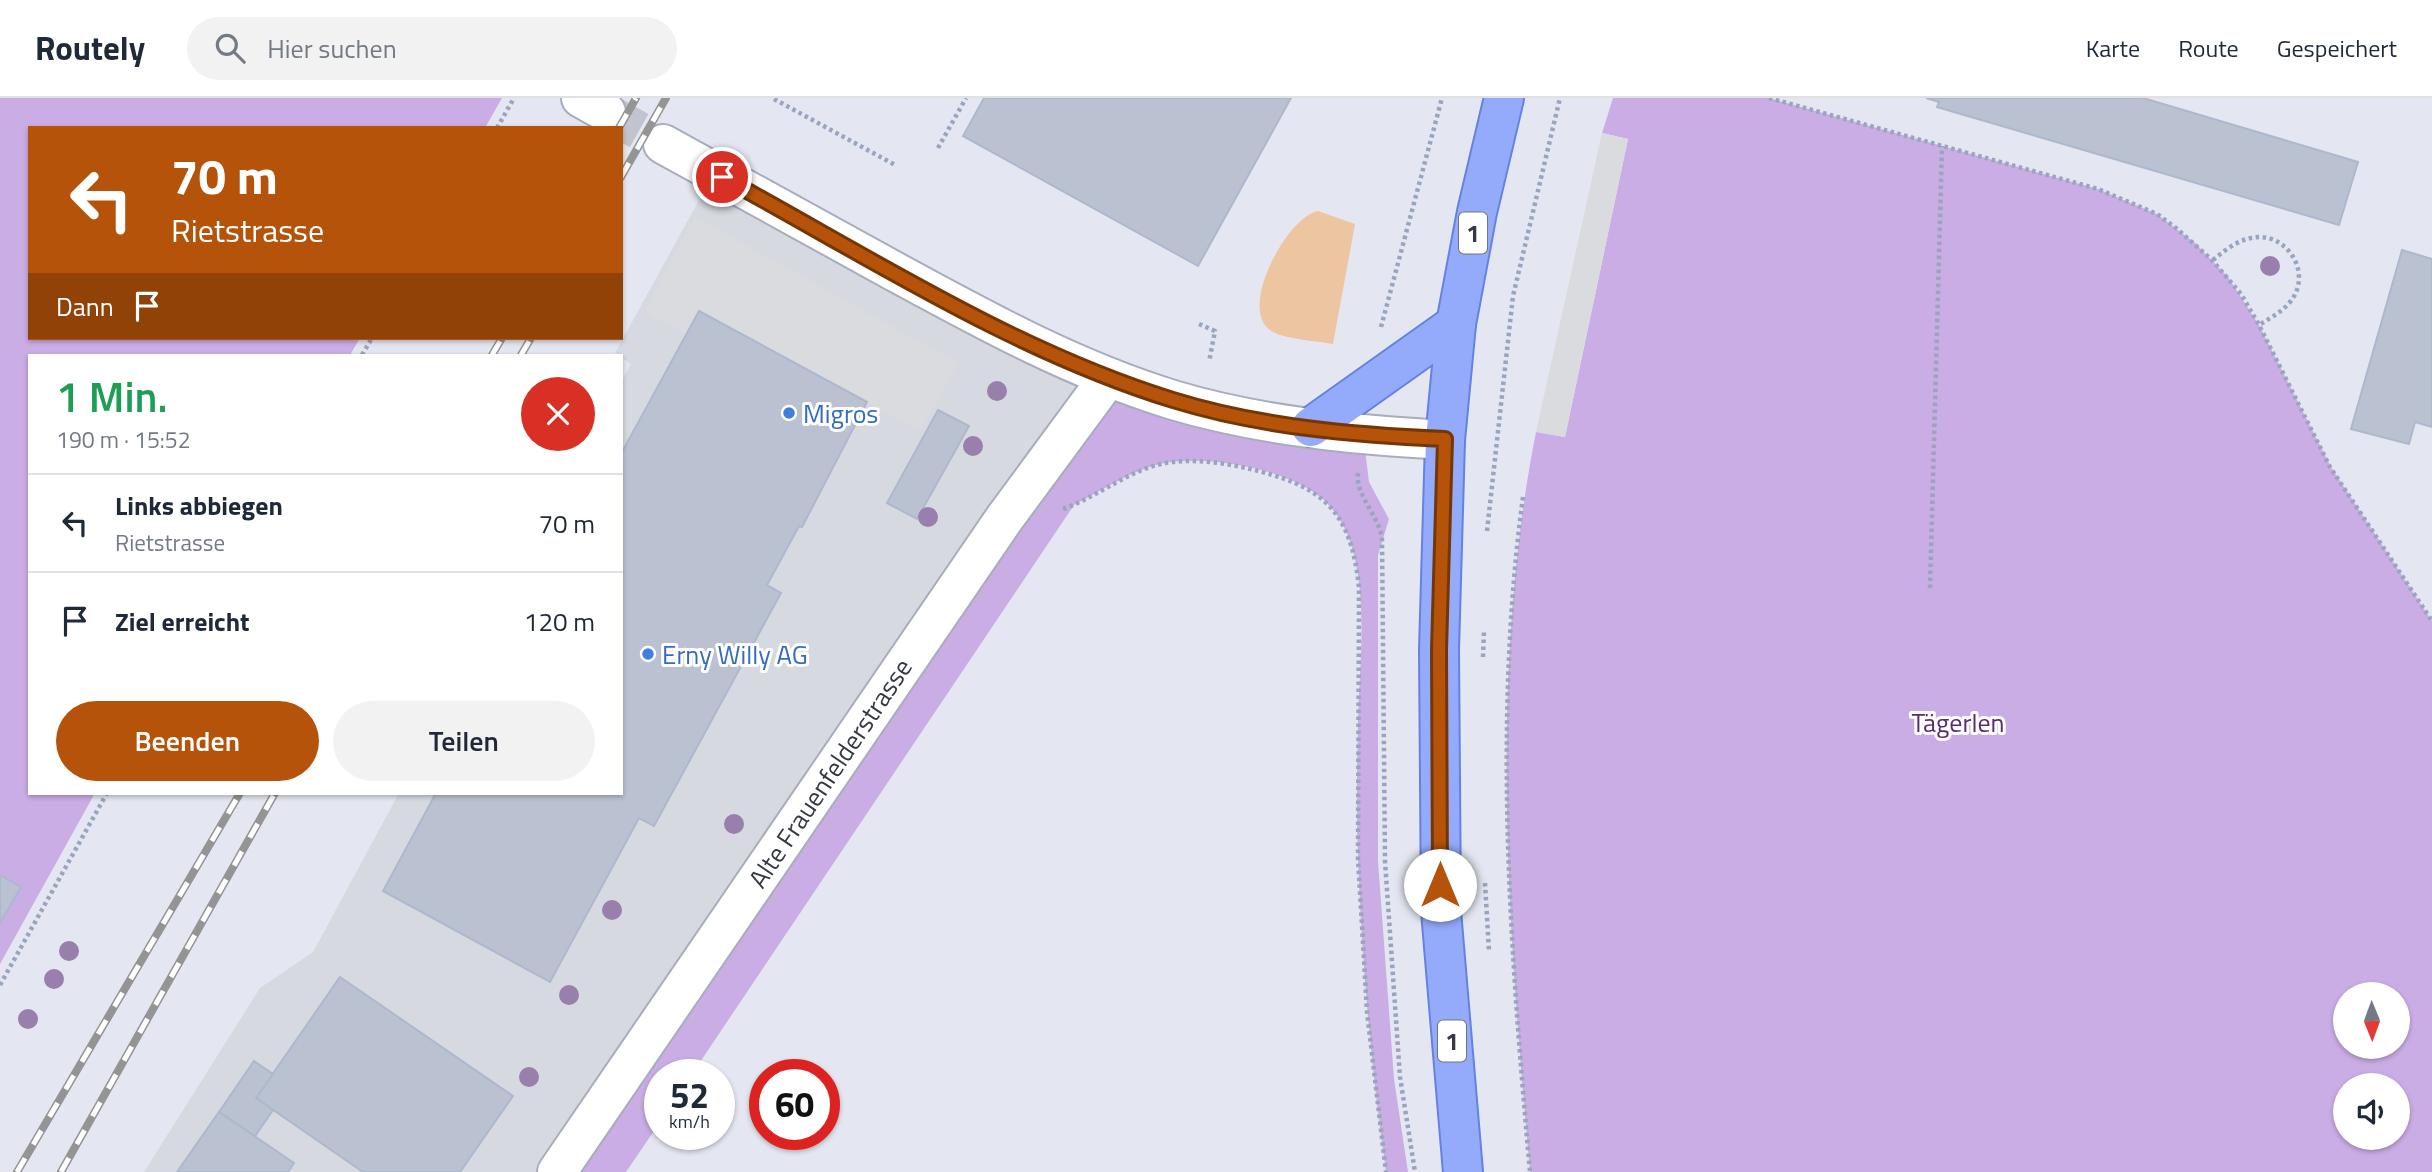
<!DOCTYPE html>
<html lang="de">
<meta charset="utf-8">
<style>
body{margin:0;font-family:"Titillium Web",sans-serif;background:#f2f2f3;color:#1f2937;height:100vh;display:flex;flex-direction:column;font-size:26px;white-space:nowrap}
*{box-sizing:border-box;margin:0}
p{font-size:23px;color:#747a83}
.icon{flex:none;width:38px;height:38px;fill:none;stroke:currentColor;stroke-width:2;stroke-linecap:round;stroke-linejoin:round}
.map{position:relative;flex:1;overflow:hidden}
.panel{position:absolute;left:28px;top:256px;width:595px;height:441px;display:flex;flex-direction:column;background:#fff;border-radius:0px;box-shadow:0 2px 5px #0004}
.panel>*{flex:none}
.hud{position:absolute;left:28px;top:28px;width:595px;height:214px;border-radius:0px;box-shadow:0 2px 5px #0004;background:#b45309;color:#fff;overflow:hidden}
.needle{width:46px;rotate:179deg}
.controls{position:absolute;left:2333px;top:884px;display:grid;gap:14px}
.controls a{display:grid;place-items:center;width:77px;height:77px;border-radius:50%;background:#fff;box-shadow:0 2px 5px #0004;font-size:35px}
.speed{position:absolute;left:644px;top:961px;display:flex;gap:14px;font-size:35px;font-weight:700;text-align:center}
.speed>*{display:grid;place-content:center;width:91px;height:91px;border-radius:50%;background:#fff;box-shadow:0 2px 5px #0004;line-height:1}
.speed small{font-size:18px;font-weight:400}
.speed .limit{border:10px solid #d22;background:#fff;color:#111}
.pin{position:absolute;display:grid;place-items:center;width:60px;height:60px;color:#fff;margin:-30px;border:4px solid #fff;border-radius:50%;box-shadow:0 2px 7px #0007}
.me{position:absolute;width:77px;margin:-38px;rotate:0deg;stroke-linejoin:round;filter:drop-shadow(0 0 5px #0008)}
.turn{display:flex;align-items:center;gap:24px;height:147px;padding:0 28px;font-size:32px}
.turn .icon{width:91px;height:91px;stroke-width:2.5}
.turn b{display:block;font-size:49px;line-height:60px}
.then{display:flex;align-items:center;height:66px;padding:0 28px;background:#0003;gap:14px;font-size:26px}
.round{display:grid;place-items:center;flex:none;width:74px;height:74px;border-radius:37px;background:#f2f2f3}
.overview{display:flex;align-items:center;justify-content:space-between;height:119px;padding:0 28px}
h1{font-size:42px;font-weight:600;line-height:52px;color:#1e9e55}
.button{display:flex;gap:14px;margin-top:auto;padding:14px 28px}
.button a{flex:1;height:80px;border-radius:42px;background:#b45309;color:#fff;font-size:28px;font-weight:600;line-height:80px;text-align:center}
.button a+a{background:#f2f2f3;color:#1f2937}
ul{padding:0;list-style:none}
li{display:flex;align-items:center;gap:21px;height:98px;padding:0 28px;border-top:2px solid #e0e1e3}
li div{flex:1}
li b{display:block;font-size:26px}
li em{font-style:normal}
header{display:flex;align-items:center;gap:42px;box-sizing:border-box;height:98px;padding:0 35px;background:#fff;border-bottom:2px solid #e0e1e3}
header strong{font-size:33px}
nav{display:flex;gap:38px;margin-inline-start:auto;font-size:24px}
.search{width:490px;height:63px;background:#f2f2f3;display:flex;align-items:center;gap:18px;box-sizing:border-box;padding:0 24px;border-radius:38px;color:#747a83;font-size:26px}
.map>svg:first-child{display:block}
</style>
<header>
<strong>Routely</strong>
<div class="search"><svg class="icon" aria-label="search" viewBox="0 0 24 24"><circle cx="10" cy="10" r="6"/><path d="M15 15l6 6"/></svg>Hier suchen</div>
<nav><a>Karte</a><a>Route</a><a>Gespeichert</a></nav>
</header>
<div class="map">
<svg width="2432" height="1074" viewBox="0 0 2432 1074">
<rect width="100%" height="100%" fill="#e4e7f1"/>
<path fill="#d6dae0" d="M704 93 1019 241 1108 280 557 1074H144L260 890 313 854 399 695H621V284L631 266 615 255Z"/>
<g fill="#caade5" fill-rule="evenodd">
<path d="M0 0H502L485 30H30V240H360L350 257H30V695H95L0 866Z"/>
<path d="M1613 0H1769L2098 91 2157 116 2195 145 2228 179 2259 227 2331 369 2432 523V1074H1530C1508 830 1488 576 1536 334L1565 339 1628 41 1602 35ZM2345 896H2398V948H2345ZM2345 987H2398V1040H2345Z"/>
<path d="M1108 280 1363 336 1369 384 1389 421 1378 457V763L1394 981 1408 1074H1386C1371 970 1362 867 1358 762 1356 716 1357 670 1358 624 1359 562 1374 464 1333 412 1303 372 1207 355 1160 366 1131 373 1101 393 1074 407L692 976H660V1024L626 1074H557Z"/>
</g>
<g fill="#d9dbdf">
<path d="M1602 35 1628 41 1565 339 1536 334Z"/>
<path d="M695 119 958 265 920 333 699 213 686 237 645 212Z"/>
</g>
<path fill="#edc5a1" d="M1318 113 1355 126 1333 246C1318 243 1281 241 1270 232 1238 210 1287 119 1318 113Z"/>
<g fill="#bac2d2" stroke="#adb8cd" stroke-width="2">
<path d="M984 0H1291L1198 168 963 38Z"/>
<path d="M1926 0H2143L2358 64 2339 127 1937 9 1939 4Z"/>
<path d="M2402 152 2432 161V329L2415 324 2409 346 2351 331Z"/>
<path d="M699 213 867 304 802 429 799 428 767 487 781 495 654 728 639 720 550 884 383 793 436 695H621V356Z"/>
<path d="M938 312 969 328 917 421 887 405Z"/>
<path d="M0 777 21 789 0 825Z"/>
<path d="M340 879 513 998 460 1074H363L256 1000Z"/>
<path d="M254 963 273 976 256 1000 273 1012 255 1038 219 1014Z"/>
<path d="M219 1014 294 1065 288 1074H177Z"/>
</g>
<g fill="none" stroke-linecap="round" stroke-linejoin="round">
<path stroke="#c1c4ce" stroke-width="38" stroke-dasharray="38 19" stroke-linecap="butt" d="M606 14 663 46"/>
<defs>
<g id="minor">
<path d="M581 0 606 14"/>
<path d="M663 46C738 88 814 129 890 171 982 221 1072 271 1173 302 1260 328 1355 337 1445 342"/>
<path d="M557 1074 1004 421 1108 280"/>
</g>
<g id="major">
<path d="M1311 329 1456 226"/>
<path d="M1463 1074 1441 813 1439 552 1445 342 1456 226 1477 114 1504 0"/>
</g>
</defs>
<use href="#minor" stroke="#a7adbc" stroke-width="42"/>
<use href="#major" stroke="#6482df" stroke-width="42"/>
<g stroke="#99a4be" stroke-width="4.5" stroke-dasharray="3.5 3.5" stroke-linecap="butt">
<path d="M1769 0 2098 91 2157 116 2176 130 2212 162 2241 196 2259 227 2330 369 2432 523"/>
<path d="M774 1 897 68"/>
<path d="M497 30 514 0"/>
<path d="M938 50 966 0"/>
<path d="M2213 162C2224 153 2236 143 2251 140 2286 132 2314 175 2290 204 2282 214 2270 220 2259 227"/>
<path d="M1199 226 1215 233 1209 264"/>
<path d="M1381 229 1442 0"/>
<path d="M362 257 372 240"/>
<path d="M1358 375C1355 397 1378 416 1382 440L1385 763 1400 979 1415 1074"/>
<path d="M1523 399C1493 622 1510 851 1530 1074"/>
<path d="M1063 411C1097 399 1126 374 1161 366 1188 360 1219 364 1246 370 1320 387 1351 409 1359 490L1358 760 1367 914 1386 1074"/>
<path d="M1487 433 1513 198 1560 0"/>
<path d="M1930 490 1942 48"/>
<path d="M1483 559 1484 533"/>
<path d="M1485 785 1489 853"/>
<path d="M0 887 107 695"/>
</g>
<use href="#minor" stroke="#fff" stroke-width="38"/>
<use href="#major" stroke="#94abfb" stroke-width="38"/>
<defs>
<g id="rail">
<path d="M619 30 636 0"/>
<path d="M621 79 666 0"/>
<path d="M492 257 502 240"/>
<path d="M521 257 531 240"/>
<path d="M17 1074 240 695"/>
<path d="M61 1074 275 695"/>
</g>
</defs>
<use href="#rail" stroke="#949494" stroke-width="8"/>
<use href="#rail" stroke="#fff" stroke-width="5" stroke-dasharray="16" stroke-linecap="butt"/>
</g>
<g fill="#997fab">
<circle cx="2270" cy="168" r="10"/>
<circle cx="997" cy="293" r="10"/>
<circle cx="973" cy="348" r="10"/>
<circle cx="928" cy="419" r="10"/>
<circle cx="734" cy="726" r="10"/>
<circle cx="612" cy="812" r="10"/>
<circle cx="69" cy="853" r="10"/>
<circle cx="54" cy="881" r="10"/>
<circle cx="569" cy="897" r="10"/>
<circle cx="28" cy="921" r="10"/>
<circle cx="529" cy="979" r="10"/>
</g>
<g fill="none" stroke-linecap="round" stroke-linejoin="round">
<defs>
<path id="route" d="M722 79C869 159 1012 252 1173 302 1260 329 1355 337 1445 341L1439 552 1440 787"/>
</defs>
<use href="#route" stroke="#753606" stroke-width="18"/>
<use href="#route" stroke="#b45309" stroke-width="12"/>
</g>
<g fill="#3f7fe0" stroke="#fff" stroke-width="2.5">
<circle cx="789" cy="315" r="7"/>
<circle cx="648" cy="556" r="7"/>
</g>
<g text-anchor="middle" dominant-baseline="central" stroke-width="6" stroke-linejoin="round" paint-order="stroke">
<g fill="#fff" stroke="#71747b" stroke-width="2">
<rect x="1459" y="114.5" width="28" height="41" rx="5"/>
<rect x="1438" y="922.5" width="28" height="41" rx="5"/>
</g>
<g font-size="24" font-weight="bold" fill="#343943">
<text x="1473" y="135">1</text>
<text x="1452" y="943">1</text>
</g>
<g font-size="26" fill="#366cbe" stroke="#fff" text-anchor="start">
<text x="803" y="315">Migros</text>
<text x="662" y="556">Erny Willy AG</text>
</g>
<g font-size="26" fill="#5b2a72" stroke="#fff">
<text x="1958" y="624">Tägerlen</text>
</g>
<g font-size="26" fill="#343943" stroke="#fff">
<text transform="translate(830 675) rotate(-56)">Alte Frauenfelderstrasse</text>
</g>
</g>
</svg>
<div class="controls">
<a><svg class="needle" viewBox="-14 -14 28 28"><path d="M0-13l5 13h-10z" fill="#e53935"/><path d="M0 13l5-13h-10z" fill="#747a83"/></svg></a>
<a><svg class="icon" aria-label="sound" viewBox="0 0 24 24"><path d="M4 9h4l5-4v14l-5-4H4zM17 9q2 3 0 6"/></svg></a>
</div>
<div class="speed"><div>52<small>km/h</small></div><div class="limit">60</div></div>
<div class="pin" style="left:722px;top:79px;background:#d93025"><svg class="icon" aria-label="arrive" viewBox="0 0 24 24"><path d="M6 21V4h12l-3 4 3 4H6"/></svg></div>
<svg class="me" style="left:1440px;top:787px" viewBox="-20 -20 40 40"><circle r="19" fill="#fff"/><path d="M0-13L10 11 0 6-10 11z" fill="#b45309"/></svg>
<div class="hud">
<div class="turn"><svg class="icon" aria-label="left" viewBox="0 0 24 24"><path d="M17 20v-9H6M10 6l-5 5 5 5"/></svg><div><b>70 m</b>Rietstrasse</div></div>
<div class="then">Dann<svg class="icon" aria-label="arrive" viewBox="0 0 24 24"><path d="M6 21V4h12l-3 4 3 4H6"/></svg></div>
</div>
<section class="panel">
<div class="overview"><div><h1>1 Min.</h1><p>190 m · 15:52</p></div><a class="round" style="background:#d93025;color:#fff"><svg class="icon" aria-label="close" viewBox="0 0 24 24"><path d="M6 6l12 12M18 6L6 18"/></svg></a></div>
<ul>
<li><svg class="icon" aria-label="left" viewBox="0 0 24 24"><path d="M17 20v-9H6M10 6l-5 5 5 5"/></svg><div><b>Links abbiegen</b><p>Rietstrasse</p></div><em>70 m</em></li>
<li><svg class="icon" aria-label="arrive" viewBox="0 0 24 24"><path d="M6 21V4h12l-3 4 3 4H6"/></svg><div><b>Ziel erreicht</b></div><em>120 m</em></li>
</ul>
<div class="button"><a>Beenden</a><a>Teilen</a></div>
</section>
</div>
